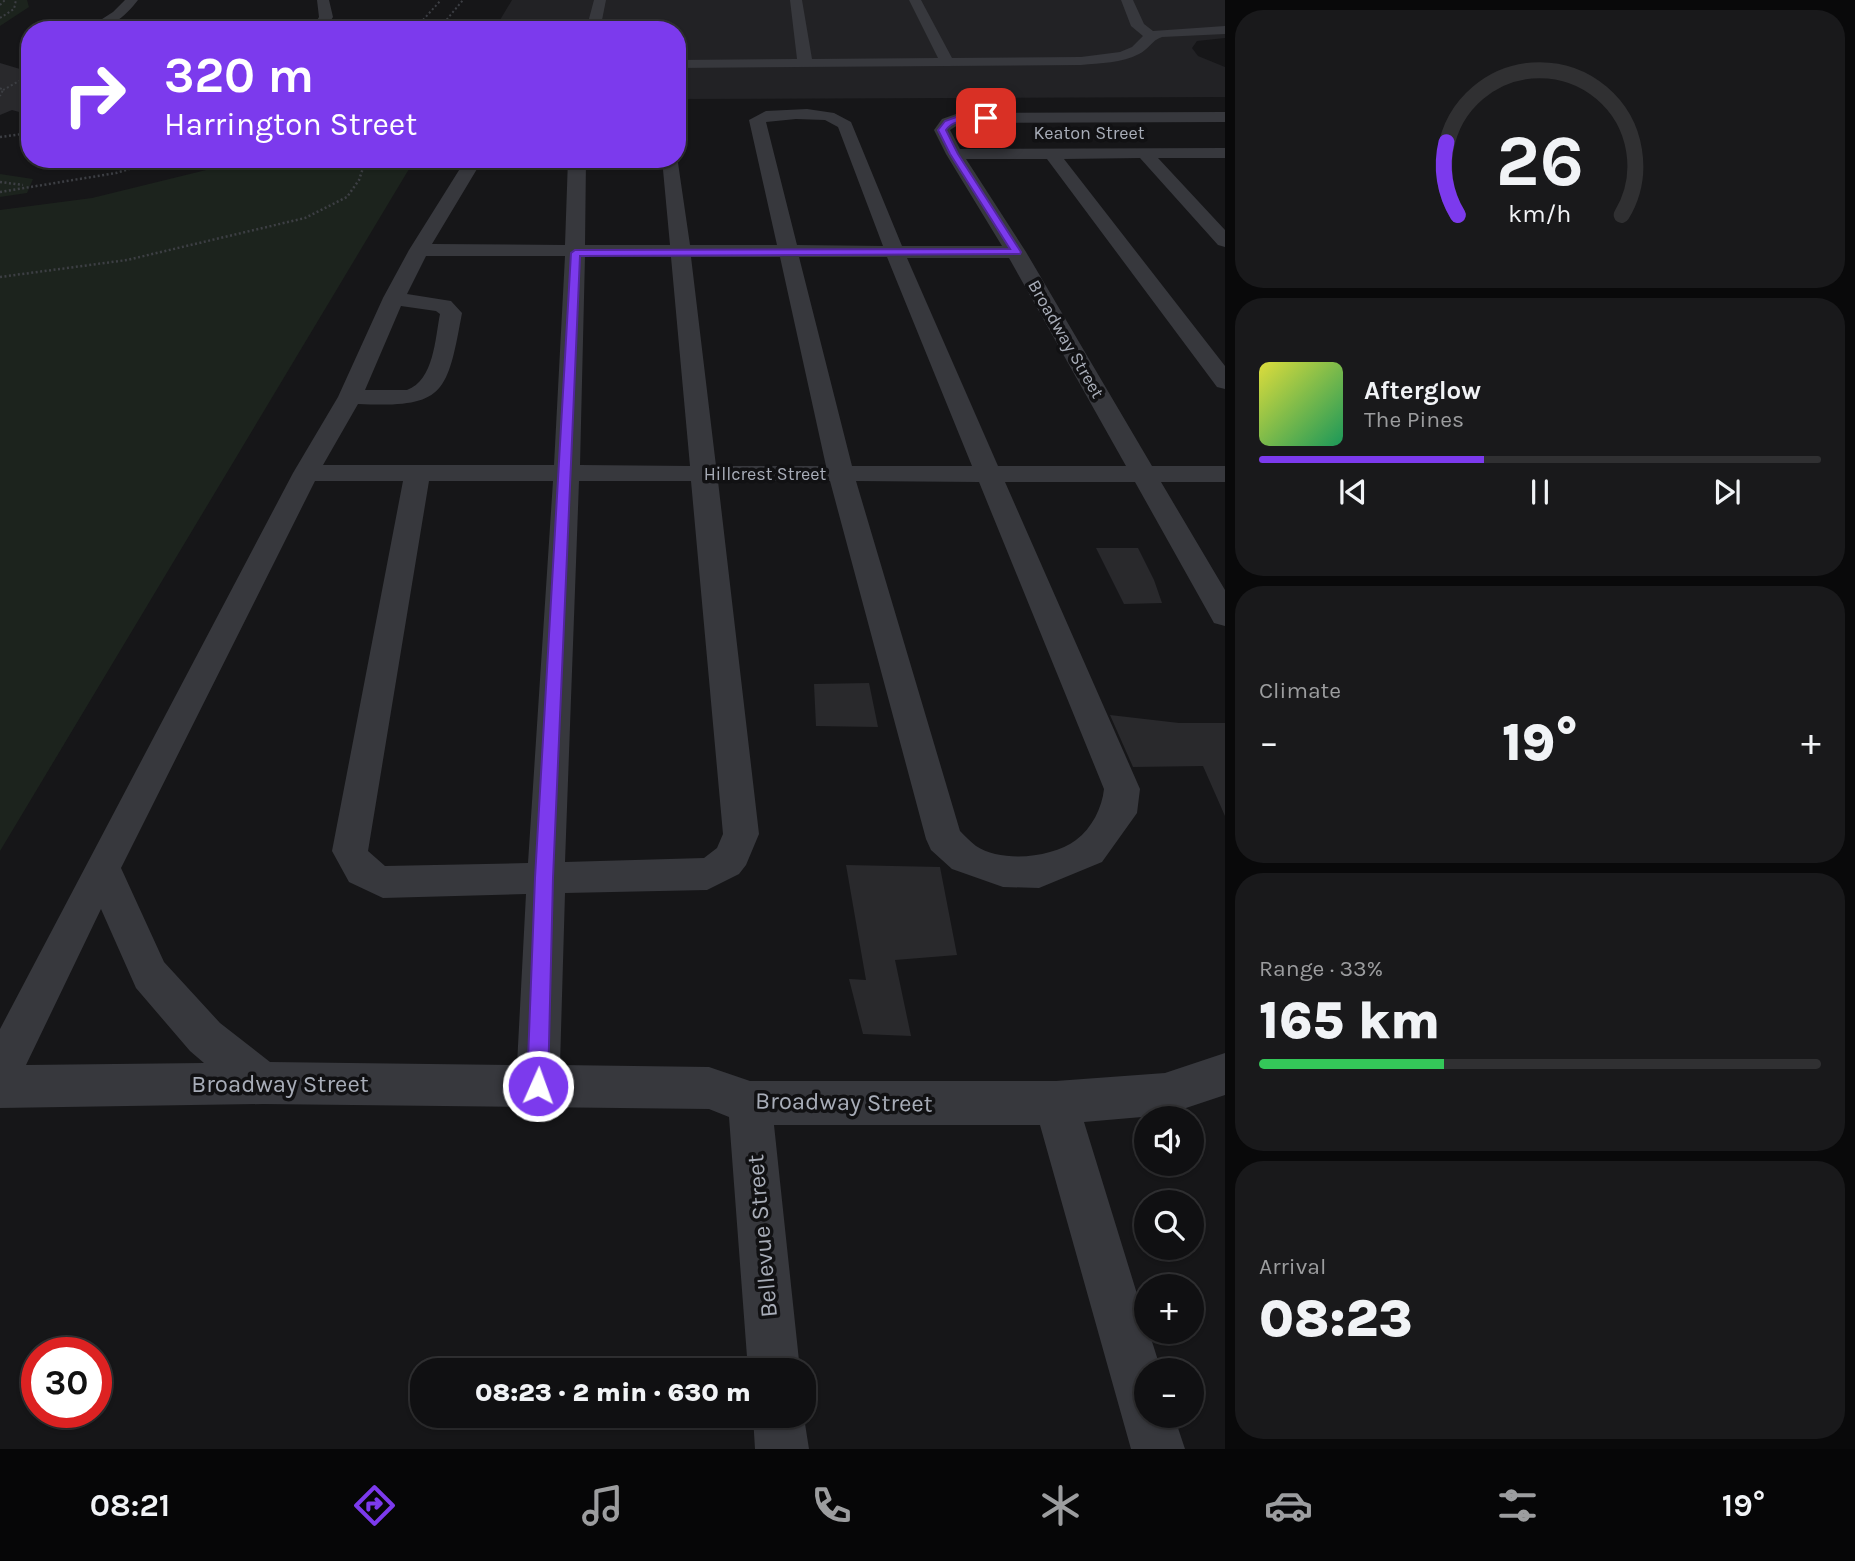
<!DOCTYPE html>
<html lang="en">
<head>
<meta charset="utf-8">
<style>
	body { margin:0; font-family:Karla,sans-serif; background:#19191b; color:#f1f3f6; height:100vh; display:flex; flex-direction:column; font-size:26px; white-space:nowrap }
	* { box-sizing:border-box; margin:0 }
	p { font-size:23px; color:#9c9d9f }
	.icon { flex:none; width:38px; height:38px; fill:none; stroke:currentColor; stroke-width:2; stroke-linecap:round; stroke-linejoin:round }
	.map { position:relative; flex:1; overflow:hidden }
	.side { display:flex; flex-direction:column; gap:10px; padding:10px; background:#09090a; width:630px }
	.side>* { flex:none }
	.top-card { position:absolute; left:21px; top:21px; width:665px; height:147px; border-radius:28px; box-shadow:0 2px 5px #0004,0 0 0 2px #303032; background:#7c3aed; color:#fff; overflow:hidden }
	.controls { position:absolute; left:1134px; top:1106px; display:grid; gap:14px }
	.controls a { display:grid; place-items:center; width:70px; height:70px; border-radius:50%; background:#101012; box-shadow:0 2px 5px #0004,0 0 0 2px #303032; font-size:35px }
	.speed { position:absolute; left:21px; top:1337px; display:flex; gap:14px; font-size:35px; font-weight:700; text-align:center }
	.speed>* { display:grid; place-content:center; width:91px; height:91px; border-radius:50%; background:#101012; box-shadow:0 2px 5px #0004,0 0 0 2px #303032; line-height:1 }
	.speed .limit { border:10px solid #d22; background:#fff; color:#111 }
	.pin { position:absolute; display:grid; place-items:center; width:60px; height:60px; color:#fff; margin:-30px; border-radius:14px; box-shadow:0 4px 10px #0006 }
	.me { position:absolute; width:77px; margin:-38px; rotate:2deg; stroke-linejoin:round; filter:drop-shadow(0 0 5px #0008) }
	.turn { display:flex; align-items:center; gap:24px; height:147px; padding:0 28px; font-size:32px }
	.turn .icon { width:91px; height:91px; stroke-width:2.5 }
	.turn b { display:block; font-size:49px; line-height:60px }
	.big { font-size:52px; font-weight:800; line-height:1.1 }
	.side .widget { flex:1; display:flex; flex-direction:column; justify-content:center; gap:10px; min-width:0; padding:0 24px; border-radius:28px; background:#19191b }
	.side .dial { align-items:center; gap:0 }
	.dial svg { height:182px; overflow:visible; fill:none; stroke:#303032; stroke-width:7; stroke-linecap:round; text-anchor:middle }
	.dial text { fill:#f1f3f6; stroke:none }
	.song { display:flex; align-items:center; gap:21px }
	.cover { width:84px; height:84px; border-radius:10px; background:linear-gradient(135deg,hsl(60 70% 55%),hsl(150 70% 35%)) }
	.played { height:7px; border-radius:4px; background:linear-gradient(90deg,#7c3aed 40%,#303032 40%) }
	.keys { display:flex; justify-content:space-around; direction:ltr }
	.heat { display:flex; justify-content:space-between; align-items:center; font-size:38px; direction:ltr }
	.charge { height:10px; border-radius:5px; background:linear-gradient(90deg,#34c759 33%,#303032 0) }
	.trip { position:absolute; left:410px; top:1358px; width:406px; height:70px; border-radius:28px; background:#101012; box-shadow:0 2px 5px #0004,0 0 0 2px #303032; font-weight:800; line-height:70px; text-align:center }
	.tab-bar { display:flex; height:112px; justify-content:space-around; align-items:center; background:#060607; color:#9c9d9f }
	.tab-bar .icon { width:49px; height:49px }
	.tab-bar .active { color:#7c3aed }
	.tab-bar b { font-size:32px; color:#f1f3f6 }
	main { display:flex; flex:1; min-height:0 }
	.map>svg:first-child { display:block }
</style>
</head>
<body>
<main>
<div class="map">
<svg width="1225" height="1449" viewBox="0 0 1225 1449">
	<rect width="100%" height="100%" fill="#161618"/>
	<!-- built -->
	<polygon fill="#222225" points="512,0 1225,0 1225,38 1197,41 1192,48 1198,56 1225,67 1225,97 677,99 677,30 494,30"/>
	<!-- green -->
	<g fill="#1c231d">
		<polygon points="0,0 27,0 29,7 0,26"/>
		<polygon points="251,159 415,159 0,851 0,210 92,198"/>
		<polygon points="0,174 33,179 27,193 0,197"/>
	</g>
	<!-- building -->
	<g fill="#29292c">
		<polygon points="0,63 30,72 30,115 12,110 0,115"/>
		<polygon points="1096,548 1138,548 1154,580 1162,603 1124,604"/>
		<polygon points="869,683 878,727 816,726 814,684"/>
		<polygon points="1110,715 1179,723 1225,723 1225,816 1203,766 1133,767"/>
		<polygon points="846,865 940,867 957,955 895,960 911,1036 863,1034 849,979 866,980"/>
	</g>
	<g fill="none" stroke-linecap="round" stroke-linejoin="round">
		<!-- path-far1 -->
		<g stroke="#3d3f44" stroke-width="2" stroke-dasharray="2 2.5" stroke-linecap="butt">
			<polyline points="0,5 5,0"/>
			<polyline points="0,18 14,9 16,0"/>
			<polyline points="414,30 441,0"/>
			<polyline points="438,30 463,0"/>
			<polyline points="0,88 3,90 0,96"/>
			<polyline points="3,90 30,75"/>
		</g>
		<!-- path -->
		<g stroke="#3d3f44" stroke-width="2.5" stroke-dasharray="2 2.5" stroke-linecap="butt">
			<polyline points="0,137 30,133"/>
			<polyline points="0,182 23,185"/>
			<polyline points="0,192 116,173 162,159"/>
			<polyline points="0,277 127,260 305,218 347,197 359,180 366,159"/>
		</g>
		<!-- minor -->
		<g fill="#37383d" fill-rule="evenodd">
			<path d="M125,0H138C124,18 109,30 85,30L113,12Z"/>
			<polygon points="317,0 329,0 333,17 325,30 311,30 319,17"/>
			<polygon points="594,0 606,0 600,30 586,30"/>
			<path d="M790,0H802L812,59L938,58L909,0H921L952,58L1081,57L1120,52L1132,47L1143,36L1131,26L1121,0H1133L1144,24L1153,31L1225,26V34L1162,37C1152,40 1148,50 1139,54C1122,63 1100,63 1081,65L677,68V60L797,59Z"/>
			<path d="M807,109L834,113L851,122L902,246H1002L946,154L934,130L942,119L959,113L1225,112V122L961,123L950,130L960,149L1225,148V158H1158L1225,230V247L1218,245L1140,158L1064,159L1225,366V389L1217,387L1047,159H966L1026,252L1152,466H1225V482H1161L1225,590V626L1214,623L1135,482H1005L1140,789L1137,813L1102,862L1039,888L1003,887L952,869L931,850L926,839L830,481H718L759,834L746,865L739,874L707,890L565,893L560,1065L709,1067L750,1081H1056L1165,1073L1225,1053V1095L1165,1115L1084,1122L1146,1323V1332H1149L1161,1370H1146V1416H1174L1185,1449H1131L1040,1125H774L800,1370H748L729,1117L709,1109L263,1104L0,1108V1029L293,473L338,397L383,298L409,250L466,159H483L432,244L565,245L568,159H586L585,245H670L662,159H677V156L690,245H777L749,120L766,111ZM796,119L825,120L838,127L883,246L797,245L766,122ZM426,256H565L554,465H323L358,404C445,408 447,394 462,313L451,301L407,294ZM585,256L671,257L690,466L580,465ZM691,257H780L826,466H716ZM799,257H887L972,466H852ZM907,258H1009L1126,466H998ZM401,306L436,311L440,314C435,339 434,380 407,390H365ZM315,481H403L332,851L349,882L383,898L526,894L517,1065L270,1062L220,1023L164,962L121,868ZM429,481H553L528,863L385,866L368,851ZM579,481H691L723,834L717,848L704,858L565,862ZM856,481L979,482L1104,789C1102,808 1092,828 1076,840C1052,858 1002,863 976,846C971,842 965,836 960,831ZM101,909L136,988L190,1051L204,1063L26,1065Z"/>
			<polygon points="803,1411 809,1449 755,1449 753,1416 803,1416"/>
		</g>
	</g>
	<!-- route -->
	<path fill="#7c3aed" stroke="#51269a" stroke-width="2" d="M959,116L989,118C975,125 957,115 946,130L958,154L1021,252L1020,254L580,256L553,878L548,1086L545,1094L538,1097L530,1094L527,1086L535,878L571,253L575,250L1010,249L950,154L938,130L945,121Z"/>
	<g text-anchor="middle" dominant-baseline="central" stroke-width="7" stroke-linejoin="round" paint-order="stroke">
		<!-- far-street labels -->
		<g font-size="18" fill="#a8adb8" stroke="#111113">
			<text x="1089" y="133">Keaton Street</text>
			<text transform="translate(1066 339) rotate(60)">Broadway Street</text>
			<text x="765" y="474">Hillcrest Street</text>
		</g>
		<!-- near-street labels -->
		<g font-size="24" fill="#a8adb8" stroke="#111113">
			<text x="280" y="1084">Broadway Street</text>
			<text transform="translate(844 1102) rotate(1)">Broadway Street</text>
			<text transform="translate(762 1236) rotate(-95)">Bellevue Street</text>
		</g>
	</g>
</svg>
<div class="controls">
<a><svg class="icon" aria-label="sound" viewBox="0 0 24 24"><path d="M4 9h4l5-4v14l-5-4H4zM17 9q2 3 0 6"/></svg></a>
<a><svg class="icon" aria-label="search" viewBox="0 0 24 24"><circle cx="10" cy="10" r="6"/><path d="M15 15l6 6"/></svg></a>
<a>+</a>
<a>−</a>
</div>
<div class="speed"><div class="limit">30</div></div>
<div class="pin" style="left:986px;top:118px;background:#d93025"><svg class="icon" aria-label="arrive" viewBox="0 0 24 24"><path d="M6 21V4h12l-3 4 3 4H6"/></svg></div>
<svg class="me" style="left:538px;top:1086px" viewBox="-20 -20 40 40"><circle r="17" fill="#7c3aed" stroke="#fff" stroke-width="3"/><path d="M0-11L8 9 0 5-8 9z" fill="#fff"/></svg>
<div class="trip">08:23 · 2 min · 630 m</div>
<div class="top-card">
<div class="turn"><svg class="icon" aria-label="right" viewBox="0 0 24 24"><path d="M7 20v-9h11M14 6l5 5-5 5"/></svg><div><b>320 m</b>Harrington Street</div></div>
</div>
</div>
<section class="side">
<div class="widget dial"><svg viewBox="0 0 100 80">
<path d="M14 69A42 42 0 1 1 86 69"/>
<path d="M14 69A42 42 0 0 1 9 37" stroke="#7c3aed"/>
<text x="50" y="56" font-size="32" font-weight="700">26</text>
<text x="50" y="72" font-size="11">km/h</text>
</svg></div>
<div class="widget">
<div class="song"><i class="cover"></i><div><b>Afterglow</b><p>The Pines</p></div></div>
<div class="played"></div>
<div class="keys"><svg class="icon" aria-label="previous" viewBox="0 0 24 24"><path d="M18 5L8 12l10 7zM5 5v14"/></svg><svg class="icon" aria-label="pause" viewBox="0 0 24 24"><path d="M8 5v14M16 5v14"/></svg><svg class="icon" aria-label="next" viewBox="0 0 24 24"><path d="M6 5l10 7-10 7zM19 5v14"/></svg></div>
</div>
<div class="widget"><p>Climate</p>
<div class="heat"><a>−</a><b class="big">19°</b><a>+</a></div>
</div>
<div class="widget"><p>Range · 33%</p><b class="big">165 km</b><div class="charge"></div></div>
<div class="widget"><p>Arrival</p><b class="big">08:23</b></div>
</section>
</main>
<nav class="tab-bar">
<b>08:21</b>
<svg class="icon active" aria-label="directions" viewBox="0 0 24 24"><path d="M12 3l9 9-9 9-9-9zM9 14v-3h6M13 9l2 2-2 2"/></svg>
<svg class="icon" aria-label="music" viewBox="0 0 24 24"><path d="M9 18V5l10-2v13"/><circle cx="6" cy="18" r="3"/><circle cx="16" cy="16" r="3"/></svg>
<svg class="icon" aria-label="phone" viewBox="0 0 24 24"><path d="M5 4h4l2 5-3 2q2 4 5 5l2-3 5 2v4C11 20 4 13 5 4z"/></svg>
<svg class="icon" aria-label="climate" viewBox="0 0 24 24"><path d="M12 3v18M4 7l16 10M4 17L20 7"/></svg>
<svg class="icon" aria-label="car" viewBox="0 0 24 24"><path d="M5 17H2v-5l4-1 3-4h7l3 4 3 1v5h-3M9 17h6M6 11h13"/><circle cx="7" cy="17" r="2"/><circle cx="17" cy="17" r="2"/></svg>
<svg class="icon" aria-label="filters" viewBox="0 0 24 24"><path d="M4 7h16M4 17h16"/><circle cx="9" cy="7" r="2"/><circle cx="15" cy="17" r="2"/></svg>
<b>19°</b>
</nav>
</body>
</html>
